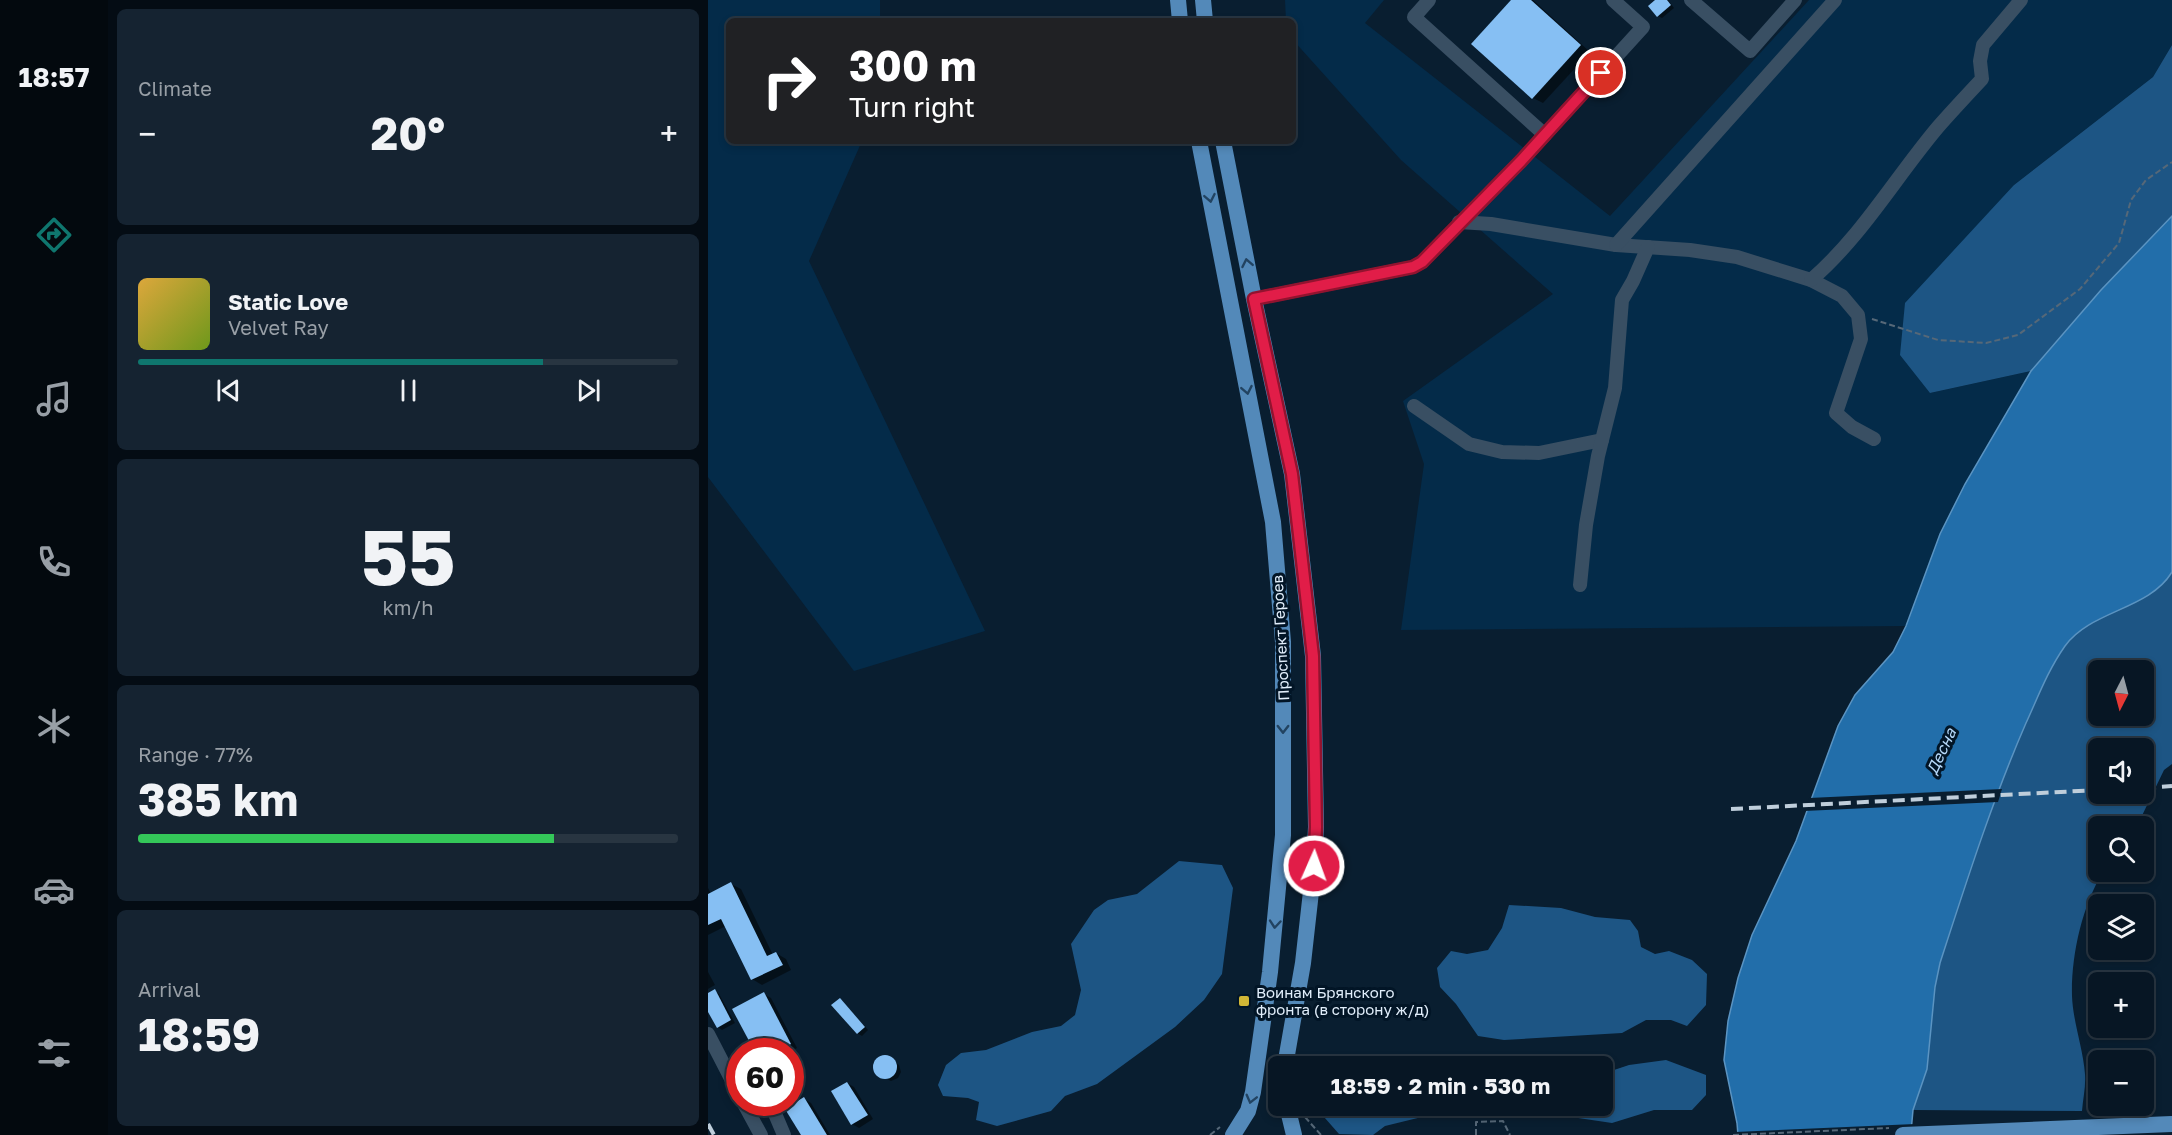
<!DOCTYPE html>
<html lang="en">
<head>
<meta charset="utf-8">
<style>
	body { margin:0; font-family:"Golos Text",sans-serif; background:#152331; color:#f1f3f6; height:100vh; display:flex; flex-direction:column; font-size:22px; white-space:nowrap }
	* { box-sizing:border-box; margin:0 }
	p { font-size:20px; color:#989fa6 }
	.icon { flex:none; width:33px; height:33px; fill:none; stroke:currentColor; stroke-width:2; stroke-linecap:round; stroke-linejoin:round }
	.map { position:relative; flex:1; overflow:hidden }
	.drawer { display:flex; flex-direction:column; gap:9px; padding:9px; background:#040c14; width:600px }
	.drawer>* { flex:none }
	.banner { position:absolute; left:18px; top:18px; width:570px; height:126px; border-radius:9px; box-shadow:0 3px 9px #0003,0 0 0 2px #283541; background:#202124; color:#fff; overflow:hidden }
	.needle { width:39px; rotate:186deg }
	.buttons { position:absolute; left:1380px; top:660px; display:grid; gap:12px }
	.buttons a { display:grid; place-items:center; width:66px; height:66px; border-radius:9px; background:#071624; box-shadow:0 3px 9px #0003,0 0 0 2px #283541; font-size:30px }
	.speed { position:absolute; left:18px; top:1038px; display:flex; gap:12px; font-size:30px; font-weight:700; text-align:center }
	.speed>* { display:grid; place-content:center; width:78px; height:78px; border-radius:50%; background:#071624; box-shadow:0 3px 9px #0003,0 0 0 2px #283541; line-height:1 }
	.speed .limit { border:9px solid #d22; background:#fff; color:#111 }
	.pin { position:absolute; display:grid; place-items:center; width:51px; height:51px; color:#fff; margin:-26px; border:3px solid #fff; border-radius:50%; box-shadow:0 2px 6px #0007 }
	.me { position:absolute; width:66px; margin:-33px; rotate:2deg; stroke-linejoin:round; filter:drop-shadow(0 0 4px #0008) }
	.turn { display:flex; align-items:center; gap:21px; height:126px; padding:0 24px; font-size:27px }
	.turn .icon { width:78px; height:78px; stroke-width:2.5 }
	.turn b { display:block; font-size:42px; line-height:51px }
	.big { font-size:45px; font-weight:700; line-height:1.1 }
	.drawer .card { flex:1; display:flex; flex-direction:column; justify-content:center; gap:9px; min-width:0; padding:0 21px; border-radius:9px; background:#152331 }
	.drawer .dial { align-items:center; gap:0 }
	.dial b { font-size:78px; line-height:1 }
	.song { display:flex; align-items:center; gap:18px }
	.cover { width:72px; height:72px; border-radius:9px; background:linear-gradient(135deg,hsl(40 70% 55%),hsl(80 70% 35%)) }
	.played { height:6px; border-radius:3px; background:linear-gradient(90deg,#0f766e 75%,#283541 75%) }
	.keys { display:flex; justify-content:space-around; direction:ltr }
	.heat { display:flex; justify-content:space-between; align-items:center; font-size:33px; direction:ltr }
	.charge { height:9px; border-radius:4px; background:linear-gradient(90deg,#34c759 77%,#283541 0) }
	.trip { position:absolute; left:560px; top:1056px; width:345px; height:60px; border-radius:9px; background:#071624; box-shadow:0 3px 9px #0003,0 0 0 2px #283541; font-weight:700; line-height:60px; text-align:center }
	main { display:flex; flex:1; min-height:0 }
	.tab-bar { display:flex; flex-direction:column; width:108px; justify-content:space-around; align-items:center; background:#03090e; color:#989fa6 }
	.tab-bar .icon { width:42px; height:42px }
	.tab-bar .on { color:#0f766e }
	.tab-bar b { font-size:27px; color:#f1f3f6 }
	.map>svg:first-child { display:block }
</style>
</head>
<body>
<main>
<nav class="tab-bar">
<b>18:57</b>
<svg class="icon on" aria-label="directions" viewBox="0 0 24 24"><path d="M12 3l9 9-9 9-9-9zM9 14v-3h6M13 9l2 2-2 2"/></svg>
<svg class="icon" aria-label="music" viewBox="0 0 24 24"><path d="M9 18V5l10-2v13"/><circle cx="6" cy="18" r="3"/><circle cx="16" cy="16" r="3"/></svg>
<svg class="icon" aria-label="phone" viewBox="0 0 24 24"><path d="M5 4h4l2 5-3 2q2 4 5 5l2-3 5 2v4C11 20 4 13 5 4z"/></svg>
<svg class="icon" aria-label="climate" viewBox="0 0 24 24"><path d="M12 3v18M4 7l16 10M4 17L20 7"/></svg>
<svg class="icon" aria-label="car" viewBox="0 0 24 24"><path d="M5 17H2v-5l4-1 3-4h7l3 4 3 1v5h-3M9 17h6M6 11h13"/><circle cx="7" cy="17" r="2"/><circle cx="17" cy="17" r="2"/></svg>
<svg class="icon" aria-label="filters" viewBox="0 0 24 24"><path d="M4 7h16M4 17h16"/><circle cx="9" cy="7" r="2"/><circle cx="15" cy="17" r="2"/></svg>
</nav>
<section class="drawer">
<div class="card"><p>Climate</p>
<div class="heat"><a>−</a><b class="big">20°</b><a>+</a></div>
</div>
<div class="card">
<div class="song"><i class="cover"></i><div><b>Static Love</b><p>Velvet Ray</p></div></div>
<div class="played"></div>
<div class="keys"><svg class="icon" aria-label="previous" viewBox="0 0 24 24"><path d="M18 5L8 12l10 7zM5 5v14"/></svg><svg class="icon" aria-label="pause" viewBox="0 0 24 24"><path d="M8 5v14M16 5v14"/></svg><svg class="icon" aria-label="next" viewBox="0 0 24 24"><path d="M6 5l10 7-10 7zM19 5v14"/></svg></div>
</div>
<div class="card dial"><b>55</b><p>km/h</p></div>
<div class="card"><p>Range · 77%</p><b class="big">385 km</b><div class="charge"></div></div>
<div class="card"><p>Arrival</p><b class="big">18:59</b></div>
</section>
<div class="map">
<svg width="1464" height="1135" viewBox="0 0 1464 1135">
	<rect width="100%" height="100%" fill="#091e30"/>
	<!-- green -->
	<g fill="#042b49">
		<polygon points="0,0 172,0 172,21 21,21 21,141 154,141 101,261 277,631 146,671 0,477"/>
		<polygon points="577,0 676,0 657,23 902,216 1101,0 1464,0 1464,45 1445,77 1306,185 1222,393 1323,371 1257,484 1232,534 1198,626 693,630 716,464 695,401 845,294 693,160 585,40 585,21 578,21"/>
	</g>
	<!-- forest -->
	<g fill="#1d5584" fill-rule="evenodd">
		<polygon points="1464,45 1464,216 1393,290 1323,371 1222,393 1192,355 1197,303 1306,185 1445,77"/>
		<path d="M1464,572V764L1456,770L1429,826H1390V872H1395C1374,906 1363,956 1364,996C1365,1022 1375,1048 1377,1074C1378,1086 1375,1099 1374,1111L1205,1110L1219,1069L1227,987L1232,963C1258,883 1284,801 1318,723C1330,697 1340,670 1357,646C1383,610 1440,610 1464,572ZM1390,670H1436V716H1390ZM1390,748H1436V794H1390Z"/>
		<polygon points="471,861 514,865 525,888 514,974 496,1000 467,1027 389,1084 357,1096 343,1111 289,1126 268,1120 271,1102 260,1098 235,1096 230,1085 238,1065 253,1053 278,1050 324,1032 353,1026 367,1015 373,990 363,944 386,910 400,900 429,894"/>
		<polygon points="801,905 853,908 887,917 922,920 930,931 933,947 947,954 961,951 984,960 999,974 998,1005 979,1026 963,1020 938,1020 914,1033 796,1040 770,1036 748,1004 732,987 729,968 743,951 759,954 780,950 794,928"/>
		<polygon points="958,1060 998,1075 998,1095 984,1110 946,1110 904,1123 809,1109 770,1114 722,1115 677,1126 665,1135 631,1134 609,1109 609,1106 894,1106 894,1074 921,1065"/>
	</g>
	<!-- water -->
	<path fill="#226eaa" stroke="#5b94c2" stroke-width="1.5" d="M1464,216V572C1441,610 1383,610 1357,646C1340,670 1330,697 1318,723C1284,801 1258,883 1232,963L1227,987L1219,1069L1205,1110L1203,1132L1030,1135L1029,1123L1016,1060L1020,1021L1030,978L1044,935L1088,841L1130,726L1147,695L1185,652L1198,626L1232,534L1257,484L1323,371L1393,290Z"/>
	<!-- pier -->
	<g fill="#091e30">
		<polygon points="1294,789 1290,802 1096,811 1101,798"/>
		<polygon points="1207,1124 1206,1135 1027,1135 1027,1132"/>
	</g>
	<!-- shadow -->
	<g fill="#0007">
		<polygon points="805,0 825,0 882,52 835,103 825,98 766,44"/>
		<polygon points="950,0 960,0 966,8 954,18 950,16"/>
		<polygon points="23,884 33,889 65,955 68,953 78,959 83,970 54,985 44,979 18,926 0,935 0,888 3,894"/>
		<polygon points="0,972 7,985 0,989"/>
		<polygon points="7,991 11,994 27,1023 14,1030 10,1027 0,1009 0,995"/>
		<polygon points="56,994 63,998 89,1048 82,1052 48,1052"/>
		<polygon points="132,999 160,1030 154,1036 149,1033"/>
		<polygon points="181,1058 191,1065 193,1072 190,1078 183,1081 169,1074 167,1064 171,1059"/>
		<polygon points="139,1083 146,1087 165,1119 151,1128 144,1124"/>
		<polygon points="96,1099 103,1103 122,1135 95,1135"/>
	</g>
	<!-- building -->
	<g fill="#86bff3">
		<polygon points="803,0 823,0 873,45 824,99 763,44"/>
		<polygon points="947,0 959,0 963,5 949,17 940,6"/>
		<polygon points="23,882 59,956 68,952 75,965 43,980 13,919 0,925 0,894"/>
		<polygon points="7,989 23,1020 9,1028 0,1012 0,993"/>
		<polygon points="56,992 83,1044 68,1052 47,1052 24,1009"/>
		<polygon points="132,998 157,1027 149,1034 123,1005"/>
		<circle cx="177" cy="1067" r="12"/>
		<polygon points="139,1082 160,1115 143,1125 123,1091"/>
		<polygon points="96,1097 119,1135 93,1135 77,1109"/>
	</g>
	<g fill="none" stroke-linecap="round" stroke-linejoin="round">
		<!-- path -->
		<g stroke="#566878" stroke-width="2" stroke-dasharray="6 3" stroke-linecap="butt">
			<polyline points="1164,319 1230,340 1278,343 1310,335 1372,289 1411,243 1423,200 1438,180 1464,162"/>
			<polyline points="597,1117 613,1135"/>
			<polyline points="502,1135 512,1127"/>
			<polyline points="768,1135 768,1122 795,1121 802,1135"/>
			<polyline points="1025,1135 1181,1128"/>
		</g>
		<!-- minor -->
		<g stroke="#394f63" stroke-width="14">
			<polyline points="721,0 706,17 837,135"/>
			<polyline points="983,0 1042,51 1087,0"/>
			<polyline points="751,222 783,224 908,245 982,250 1029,257 1103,280 1134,296 1150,315 1153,339 1128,413 1144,427 1166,439"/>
			<polyline points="908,245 1127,0"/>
			<path d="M1103,280C1154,236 1187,178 1230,127C1244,111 1259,95 1274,79L1272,61L1275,45L1313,0"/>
			<polyline points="546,299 705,267 714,262 813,161 935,27 905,0"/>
			<polyline points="706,406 761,444 794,452 831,453 894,440"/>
			<polyline points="872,585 878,525 890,456 907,388 914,300 925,281 940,247"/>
			<polyline points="0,1034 32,1096"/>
			<polyline points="35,1102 53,1135"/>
			<polyline points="62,1102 76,1135"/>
		</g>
		<!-- major -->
		<g stroke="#5389b9" stroke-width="16">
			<polyline points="470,0 472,21"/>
			<polyline points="495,0 497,21"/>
			<polyline points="491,141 565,522 575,642 575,835 562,972 545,1092 540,1111 525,1135"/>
			<polyline points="515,141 546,299 584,474 605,656 608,827 606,865 595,963 577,1066"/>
			<polyline points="579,1106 586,1135"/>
			<polyline points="1195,1135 1464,1124"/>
		</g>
		<!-- rail -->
		<g stroke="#bfcedb" stroke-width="4" stroke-dasharray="12 6" stroke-linecap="butt">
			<polyline points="1436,788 1464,786"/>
			<polyline points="1023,809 1390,790"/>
			<polyline points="0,1124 6,1135"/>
		</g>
	</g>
	<!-- one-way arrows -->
	<defs><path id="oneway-chevron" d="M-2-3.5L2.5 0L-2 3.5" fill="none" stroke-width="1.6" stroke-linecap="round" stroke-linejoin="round" transform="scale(1.5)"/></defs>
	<g stroke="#224361">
		<use href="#oneway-chevron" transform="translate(502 198) rotate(79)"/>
		<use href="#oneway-chevron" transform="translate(539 263) rotate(-101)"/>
		<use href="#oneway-chevron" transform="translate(539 390) rotate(79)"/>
		<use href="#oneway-chevron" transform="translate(575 729) rotate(90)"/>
		<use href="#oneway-chevron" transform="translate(567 924) rotate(95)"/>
		<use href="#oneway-chevron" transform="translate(543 1099) rotate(104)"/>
	</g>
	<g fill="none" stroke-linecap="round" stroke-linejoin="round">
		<!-- route casing -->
		<g stroke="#92132f" stroke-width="15">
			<polyline id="route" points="606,866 608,827 605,656 584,474 546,299 705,267 714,262 813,161 893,73"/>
		</g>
		<!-- route -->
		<use href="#route" stroke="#e11d48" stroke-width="10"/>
	</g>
	<!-- markers -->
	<rect fill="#d1b736" stroke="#021526" stroke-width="2" x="530" y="995" width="12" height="12" rx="3"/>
	<g text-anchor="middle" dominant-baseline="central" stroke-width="6" stroke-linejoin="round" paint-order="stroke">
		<!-- street labels -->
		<g font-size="15" fill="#e1eefb" stroke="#021526">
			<text transform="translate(572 638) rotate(-93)">Проспект Героев</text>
		</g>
		<!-- poi labels -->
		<g font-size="15" fill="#e1eefb" stroke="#021526" text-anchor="start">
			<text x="548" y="992">Воинам Брянского<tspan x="548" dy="17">фронта (в сторону ж/д)</tspan></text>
		</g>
		<!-- water labels -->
		<g font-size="16" font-style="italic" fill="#b5d8f9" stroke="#021526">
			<text transform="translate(1233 751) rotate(-65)">Десна</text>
		</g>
	</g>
</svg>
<div class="buttons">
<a><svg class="needle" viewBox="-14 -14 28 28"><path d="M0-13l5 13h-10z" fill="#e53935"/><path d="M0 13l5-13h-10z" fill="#989fa6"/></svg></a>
<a><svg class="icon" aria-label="sound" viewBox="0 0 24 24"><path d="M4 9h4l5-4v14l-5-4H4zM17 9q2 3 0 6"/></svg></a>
<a><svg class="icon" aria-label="search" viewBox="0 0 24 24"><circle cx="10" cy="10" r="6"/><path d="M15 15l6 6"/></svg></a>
<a><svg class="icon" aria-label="layers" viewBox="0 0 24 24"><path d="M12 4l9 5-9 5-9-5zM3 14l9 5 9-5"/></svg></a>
<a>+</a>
<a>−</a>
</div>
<div class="speed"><div class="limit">60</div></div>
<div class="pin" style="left:893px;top:73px;background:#d93025"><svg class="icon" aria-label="arrive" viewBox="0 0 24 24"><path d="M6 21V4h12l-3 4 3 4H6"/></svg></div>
<svg class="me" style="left:606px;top:866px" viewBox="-20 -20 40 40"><circle r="17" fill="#e11d48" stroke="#fff" stroke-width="3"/><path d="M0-11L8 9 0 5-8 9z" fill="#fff"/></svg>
<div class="trip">18:59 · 2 min · 530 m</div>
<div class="banner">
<div class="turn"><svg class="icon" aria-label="right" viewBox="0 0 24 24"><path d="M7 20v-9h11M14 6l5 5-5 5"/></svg><div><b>300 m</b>Turn right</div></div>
</div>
</div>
</main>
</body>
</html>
